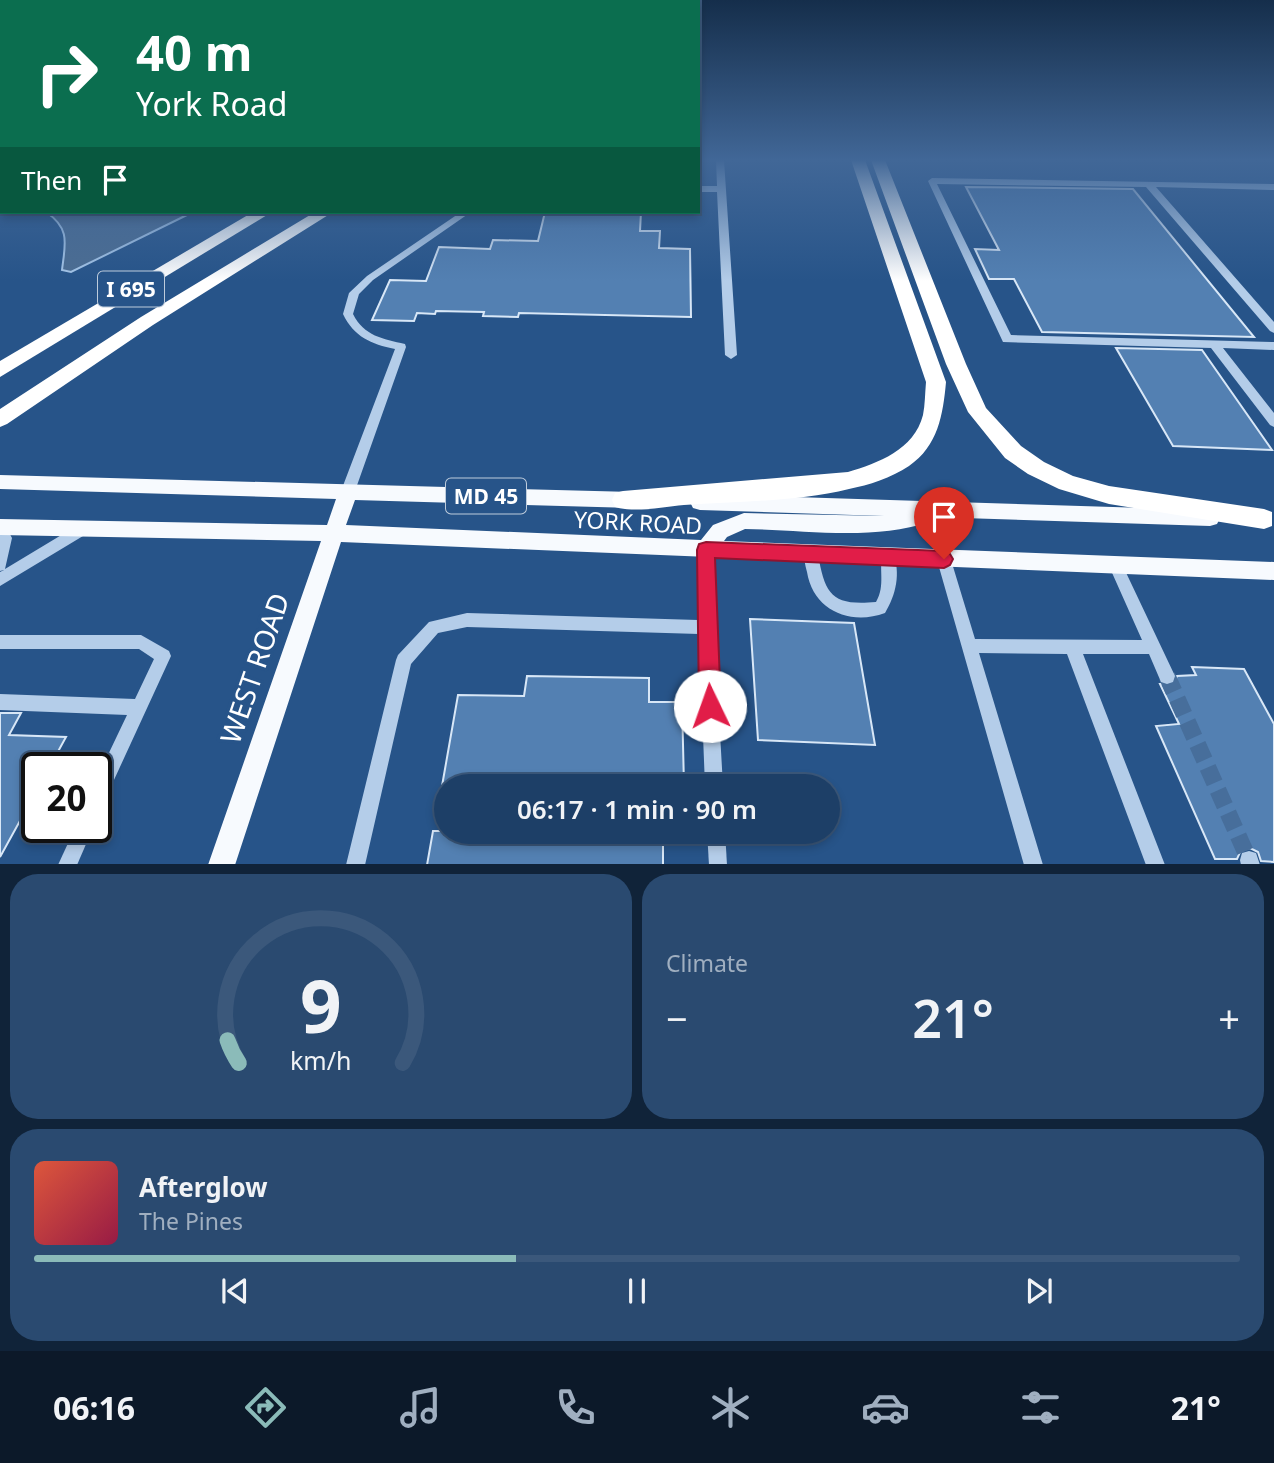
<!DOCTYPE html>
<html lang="en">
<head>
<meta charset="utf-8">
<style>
	body { margin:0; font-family:"Noto Sans",sans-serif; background:#2a4a70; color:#f1f3f6; height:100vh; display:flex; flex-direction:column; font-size:26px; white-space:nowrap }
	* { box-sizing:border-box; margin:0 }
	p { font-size:23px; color:#a0afc0 }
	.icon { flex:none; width:38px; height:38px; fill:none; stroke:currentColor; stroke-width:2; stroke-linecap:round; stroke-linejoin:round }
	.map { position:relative; height:864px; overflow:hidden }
	.sheet { display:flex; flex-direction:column; gap:10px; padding:10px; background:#102339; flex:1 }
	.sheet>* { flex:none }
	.hud { position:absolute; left:0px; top:0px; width:700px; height:214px; box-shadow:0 4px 10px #0003,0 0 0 2px #3b587b; background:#0b6e4f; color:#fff; overflow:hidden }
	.speed { position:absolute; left:21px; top:752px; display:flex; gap:14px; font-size:35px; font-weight:700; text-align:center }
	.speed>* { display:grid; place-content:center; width:91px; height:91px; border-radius:50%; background:#1d3f67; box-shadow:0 4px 10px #0003,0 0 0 2px #3b587b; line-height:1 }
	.speed .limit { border:4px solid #111; border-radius:10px; background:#fff; color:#111 }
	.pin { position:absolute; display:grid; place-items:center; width:60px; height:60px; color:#fff; margin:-72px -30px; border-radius:50% 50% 50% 0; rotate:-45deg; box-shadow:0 0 7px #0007 }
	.pin .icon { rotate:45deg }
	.me { position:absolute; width:77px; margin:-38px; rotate:357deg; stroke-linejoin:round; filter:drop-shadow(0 0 5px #0008) }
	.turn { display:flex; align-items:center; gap:24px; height:147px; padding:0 21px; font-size:32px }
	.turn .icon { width:91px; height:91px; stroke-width:2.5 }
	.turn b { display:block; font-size:49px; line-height:60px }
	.then { display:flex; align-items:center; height:66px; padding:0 21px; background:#0003; gap:14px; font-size:26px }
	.big { font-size:52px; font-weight:600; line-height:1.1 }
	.sheet .widget { flex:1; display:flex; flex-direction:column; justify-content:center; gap:10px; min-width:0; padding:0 24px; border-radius:28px; background:#2a4a70 }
	.sheet .dial { align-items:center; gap:0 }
	.dial svg { height:182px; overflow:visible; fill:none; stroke:#3b587b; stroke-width:7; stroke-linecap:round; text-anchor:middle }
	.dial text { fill:#f1f3f6; stroke:none }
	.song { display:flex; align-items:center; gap:21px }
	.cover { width:84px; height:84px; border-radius:10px; background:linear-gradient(135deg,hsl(10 70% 55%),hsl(340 70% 35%)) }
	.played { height:7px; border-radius:4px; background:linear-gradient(90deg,#8bbbb9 40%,#3b587b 40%) }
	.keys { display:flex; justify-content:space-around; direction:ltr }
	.heat { display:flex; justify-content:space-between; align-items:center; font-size:38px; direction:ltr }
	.sheet .tiles { flex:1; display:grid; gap:10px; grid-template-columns:1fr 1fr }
	.widget:last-child { grid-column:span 2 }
	.trip { position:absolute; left:434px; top:774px; width:406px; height:70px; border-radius:35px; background:#1d3f67; box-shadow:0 4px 10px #0003,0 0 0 2px #3b587b; font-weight:600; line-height:70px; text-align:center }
	.dock { display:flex; height:112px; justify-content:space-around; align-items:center; background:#0c1929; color:#a0afc0 }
	.dock .icon { width:49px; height:49px }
	.dock .current { color:#8bbbb9 }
	.dock b { font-size:32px; color:#f1f3f6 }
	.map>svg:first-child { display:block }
</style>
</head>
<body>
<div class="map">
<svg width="1274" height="865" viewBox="0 0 1274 865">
	<rect width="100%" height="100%" fill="#275489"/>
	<!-- water -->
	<path fill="#4c6d92" stroke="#a8c8ea" stroke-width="2" d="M46,212H193L71,272L62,270C65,244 71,229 46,212Z"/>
	<!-- building -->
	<g fill="#5380b2" stroke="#d8e7f7" stroke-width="2">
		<polygon points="966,187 1133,189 1254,337 1042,332 1014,279 989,279 975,249 999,250"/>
		<polygon points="545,212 641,212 640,231 660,231 659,248 690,249 691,317 519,313 518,317 483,316 484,312 436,311 435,314 417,313 414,321 372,320 390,280 426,281 439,247 490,249 493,240 538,241"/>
		<polygon points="1116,348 1202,350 1272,450 1173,446"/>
		<polygon points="750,619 854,623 875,745 758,740"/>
		<polygon points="1192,667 1244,669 1274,724 1274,862 1261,861 1258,852 1250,848 1241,850 1237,859 1215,859 1156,726 1179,724 1160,684 1174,684 1177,676 1196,675"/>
		<polygon points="527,676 649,678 649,702 682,702 684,786 442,786 458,695 524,696"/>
		<polygon points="0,713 21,713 9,735 66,737 49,768 37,768 37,790 0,857"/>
		<polygon points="433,831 663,831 663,865 427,865"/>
	</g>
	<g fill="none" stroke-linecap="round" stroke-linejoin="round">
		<!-- minor-tunnel -->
		<polyline stroke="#476e9b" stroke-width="17" stroke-dasharray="17 8" stroke-linecap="butt" points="1167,676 1249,860"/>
		<!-- minor -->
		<g fill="#b4cde9" fill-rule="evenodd">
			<polygon points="716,160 724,160 737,355 731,359 725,355 717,192 698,192 698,186 717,186"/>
			<polygon points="932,178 1274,184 1274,190 1156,187 1274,322 1274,333 1270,331 1146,187 937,184 1011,335 1274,342 1274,350 1223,348 1274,413 1274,427 1270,425 1211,348 1003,342 928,181"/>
			<path d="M461,212H471L373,280L359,294L353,314C364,336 383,339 405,344L406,347L355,491L353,495L348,496L343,495L341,491L395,349C371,344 354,337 343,314L349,293L367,276Z"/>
			<polygon points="0,523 5,525 12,538 5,569 78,525 83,523 88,525 90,529 88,533 0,586 0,572 4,570 0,571"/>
			<polygon points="706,544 711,546 713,550 714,627 723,786 705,786 699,634 467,627 438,633 411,664 365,865 346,865 396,660 398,655 429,622 467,613 698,620 699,550 701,546"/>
			<path d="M811,548L816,550L818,554C825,595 832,606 876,602C886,585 878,569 883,553L888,551L893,553C901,573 896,595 885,613C850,626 813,610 807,572C805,564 803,557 806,550Z"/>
			<polygon points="944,554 949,556 951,560 975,639 1142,640 1109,566 1111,562 1116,560 1121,562 1175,676 1173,682 1167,684 1161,682 1149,654 1083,654 1165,865 1146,865 1067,654 979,653 1043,865 1024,865 937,560 939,556"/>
			<polygon points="0,635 141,635 169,651 171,656 102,806 96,809 96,780 127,715 0,710 0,694 135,699 154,659 139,649 0,649"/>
			<polygon points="75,828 93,828 77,865 58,865"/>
			<polygon points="707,831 725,831 727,865 709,865"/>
			<polygon points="1249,851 1256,853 1260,865 1241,865 1240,860 1242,853"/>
		</g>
		<!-- major -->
		<path fill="#f7fafe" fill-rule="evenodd" d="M0,475L633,492L640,495L642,500L640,505L633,508L355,500L346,525L701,540L713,525L744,513L884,516L700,510L693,508L690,502L693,496L700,494L1210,510L1217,512L1220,518L1217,524L1210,526L931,517L929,522C874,541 803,530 745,529L727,537L724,541L1274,562V580L341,542L235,865H208L321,541L0,535V519L327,525L336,499L0,489Z"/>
		<!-- highway -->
		<g fill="#fff" fill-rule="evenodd">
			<path d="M851,160H865L946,382C943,415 938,446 909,466C891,478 869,485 849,489C796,502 738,501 684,505C663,507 635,513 615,507L612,500L615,493L623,491L848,472C878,463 914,450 923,415C925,405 925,393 926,382Z"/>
			<polygon points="871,160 885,160 966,364 986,408 1021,446 1044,462 1073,476 1109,486 1264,509 1272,512 1272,526 1264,529 1109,504 1059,489 1028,474 1005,458 968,412 946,364"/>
			<rect x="0" y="173" width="2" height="8"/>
			<polygon points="253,212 272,212 0,377 0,361"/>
			<polygon points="315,212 333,212 153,325 7,424 0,427 0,409 141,317"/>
		</g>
	</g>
	<!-- sky -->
	<linearGradient id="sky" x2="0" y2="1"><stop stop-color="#152e4b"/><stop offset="0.57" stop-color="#416797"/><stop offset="1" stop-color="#416797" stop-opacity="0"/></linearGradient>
	<rect width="1274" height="281" fill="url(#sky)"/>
	<!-- route -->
	<polygon fill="#e11d48" stroke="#92132f" stroke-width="2" points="706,542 944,551 950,554 953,559 950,565 944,568 715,558 721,706 718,714 710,717 702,714 699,706 697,550 699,544"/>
	<g text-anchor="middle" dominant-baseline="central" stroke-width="7" stroke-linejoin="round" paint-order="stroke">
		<!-- shield labels -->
		<g fill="#275489" stroke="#beccdc" stroke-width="2">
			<rect x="98" y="271.5" width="66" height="35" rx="5"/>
			<rect x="446" y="478.5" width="80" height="35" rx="5"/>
		</g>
		<g font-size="21" font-weight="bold" fill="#fff">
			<text x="131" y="289">I 695</text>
			<text x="486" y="496">MD 45</text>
		</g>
		<!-- street labels -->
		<g font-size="23" fill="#fff" stroke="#275489">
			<text transform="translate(638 522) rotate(3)">YORK ROAD</text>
		</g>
		<!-- near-street labels -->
		<g font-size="28" fill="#fff" stroke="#275489">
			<text transform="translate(254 668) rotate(-71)">WEST ROAD</text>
		</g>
	</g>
</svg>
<div class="speed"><div class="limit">20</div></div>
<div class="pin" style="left:944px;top:559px;background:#d93025"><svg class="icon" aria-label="arrive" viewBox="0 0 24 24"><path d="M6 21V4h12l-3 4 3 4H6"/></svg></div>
<svg class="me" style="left:710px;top:706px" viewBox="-20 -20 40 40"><circle r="19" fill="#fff"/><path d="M0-13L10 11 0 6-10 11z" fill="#e11d48"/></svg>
<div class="trip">06:17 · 1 min · 90 m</div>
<div class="hud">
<div class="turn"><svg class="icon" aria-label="right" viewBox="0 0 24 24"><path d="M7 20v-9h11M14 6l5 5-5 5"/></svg><div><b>40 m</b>York Road</div></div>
<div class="then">Then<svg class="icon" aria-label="arrive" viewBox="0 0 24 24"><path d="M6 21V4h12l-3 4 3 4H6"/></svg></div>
</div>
</div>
<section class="sheet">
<div class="tiles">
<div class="widget dial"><svg viewBox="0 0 100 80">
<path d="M14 69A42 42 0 1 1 86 69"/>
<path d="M14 69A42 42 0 0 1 9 59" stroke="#8bbbb9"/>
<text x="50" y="56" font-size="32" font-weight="700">9</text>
<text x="50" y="72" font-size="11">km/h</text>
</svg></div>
<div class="widget"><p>Climate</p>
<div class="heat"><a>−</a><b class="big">21°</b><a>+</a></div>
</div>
<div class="widget">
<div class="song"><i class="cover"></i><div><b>Afterglow</b><p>The Pines</p></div></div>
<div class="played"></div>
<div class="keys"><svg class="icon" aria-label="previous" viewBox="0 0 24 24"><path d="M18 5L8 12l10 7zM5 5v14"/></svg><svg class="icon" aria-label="pause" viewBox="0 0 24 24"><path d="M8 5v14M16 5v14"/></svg><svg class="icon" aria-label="next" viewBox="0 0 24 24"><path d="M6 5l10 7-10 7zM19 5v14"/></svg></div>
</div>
</div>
</section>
<nav class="dock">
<b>06:16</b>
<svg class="icon current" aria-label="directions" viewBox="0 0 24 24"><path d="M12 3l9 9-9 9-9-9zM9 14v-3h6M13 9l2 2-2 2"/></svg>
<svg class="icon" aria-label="music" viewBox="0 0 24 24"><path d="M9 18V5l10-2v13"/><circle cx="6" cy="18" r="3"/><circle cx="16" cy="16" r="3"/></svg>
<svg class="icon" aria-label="phone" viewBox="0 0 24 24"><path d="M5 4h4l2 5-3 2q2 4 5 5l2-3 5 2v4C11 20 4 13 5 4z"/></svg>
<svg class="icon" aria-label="climate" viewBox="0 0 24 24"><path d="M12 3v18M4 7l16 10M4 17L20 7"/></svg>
<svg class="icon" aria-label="car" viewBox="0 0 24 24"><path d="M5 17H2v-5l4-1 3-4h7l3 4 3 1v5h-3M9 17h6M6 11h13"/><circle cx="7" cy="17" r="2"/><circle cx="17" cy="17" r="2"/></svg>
<svg class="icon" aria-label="filters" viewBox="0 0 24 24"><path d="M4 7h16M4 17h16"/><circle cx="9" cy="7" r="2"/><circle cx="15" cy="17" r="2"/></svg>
<b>21°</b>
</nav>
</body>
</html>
